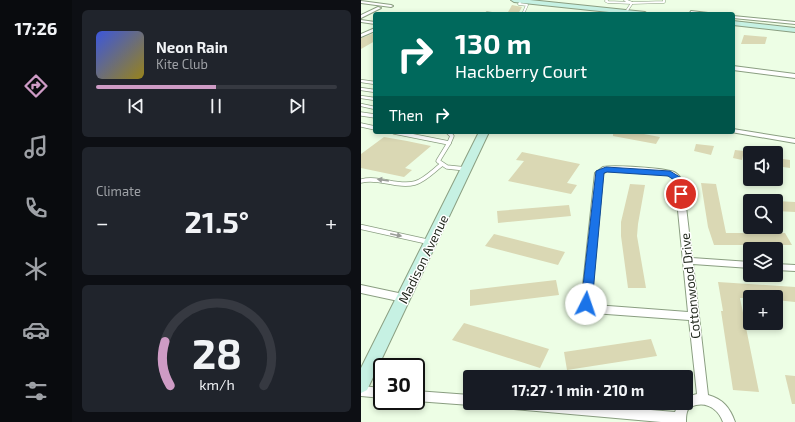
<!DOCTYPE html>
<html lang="en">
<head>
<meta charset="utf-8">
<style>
	body { margin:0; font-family:"Exo 2",sans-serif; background:#20242c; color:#f1f3f6; height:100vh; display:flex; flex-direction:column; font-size:15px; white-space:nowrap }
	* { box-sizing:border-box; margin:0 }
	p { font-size:13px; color:#9ea1a6 }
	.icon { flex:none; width:22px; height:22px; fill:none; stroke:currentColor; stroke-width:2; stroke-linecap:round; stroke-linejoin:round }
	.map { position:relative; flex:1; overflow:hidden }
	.panel { display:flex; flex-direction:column; gap:10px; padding:10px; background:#0d0f14; width:289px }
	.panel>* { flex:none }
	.banner { position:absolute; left:12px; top:12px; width:362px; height:122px; border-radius:4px; box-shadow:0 2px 6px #0003; background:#00695c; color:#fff; overflow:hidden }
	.buttons { position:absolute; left:382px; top:146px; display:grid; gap:8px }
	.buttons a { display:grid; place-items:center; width:40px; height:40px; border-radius:4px; background:#171b24; box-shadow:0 2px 6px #0003; font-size:20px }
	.speed { position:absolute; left:12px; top:358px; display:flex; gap:8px; font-size:20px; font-weight:700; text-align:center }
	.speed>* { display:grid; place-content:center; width:52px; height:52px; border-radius:50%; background:#171b24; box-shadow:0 2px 6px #0003; line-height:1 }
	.speed .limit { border:2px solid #111; border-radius:6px; background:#fff; color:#111 }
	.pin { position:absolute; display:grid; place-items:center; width:34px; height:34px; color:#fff; margin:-17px; border:2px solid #fff; border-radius:50%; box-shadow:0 1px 4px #0007 }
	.me { position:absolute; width:44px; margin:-22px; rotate:4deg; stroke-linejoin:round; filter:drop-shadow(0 0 3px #0008) }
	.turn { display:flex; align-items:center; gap:14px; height:84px; padding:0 16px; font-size:18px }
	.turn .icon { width:52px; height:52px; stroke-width:2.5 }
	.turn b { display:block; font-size:28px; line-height:34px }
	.then { display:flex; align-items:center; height:38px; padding:0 16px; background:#0003; gap:8px; font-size:15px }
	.big { font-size:30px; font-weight:700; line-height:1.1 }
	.panel .widget { flex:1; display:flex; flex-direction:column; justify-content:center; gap:6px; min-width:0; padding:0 14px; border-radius:6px; background:#20242c }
	.panel .dial { align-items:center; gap:0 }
	.dial svg { height:104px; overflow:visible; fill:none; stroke:#363941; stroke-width:7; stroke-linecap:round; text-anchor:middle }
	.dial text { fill:#f1f3f6; stroke:none }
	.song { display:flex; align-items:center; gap:12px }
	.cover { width:48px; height:48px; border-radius:6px; background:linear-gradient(135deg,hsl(230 70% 55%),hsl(50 70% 35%)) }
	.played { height:4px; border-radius:2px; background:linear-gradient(90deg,#ce9bc5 50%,#363941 50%) }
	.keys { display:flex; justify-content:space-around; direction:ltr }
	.heat { display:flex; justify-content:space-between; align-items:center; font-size:22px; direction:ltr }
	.trip { position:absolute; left:102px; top:370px; width:230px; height:40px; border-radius:4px; background:#171b24; box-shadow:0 2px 6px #0003; font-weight:700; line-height:40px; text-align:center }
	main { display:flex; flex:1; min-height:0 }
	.dock { display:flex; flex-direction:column; width:72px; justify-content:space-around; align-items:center; background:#090b0e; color:#9ea1a6 }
	.dock .icon { width:28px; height:28px }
	.dock .selected { color:#ce9bc5 }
	.dock b { font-size:18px; color:#f1f3f6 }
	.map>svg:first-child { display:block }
</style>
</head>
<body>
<main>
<nav class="dock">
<b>17:26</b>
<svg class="icon selected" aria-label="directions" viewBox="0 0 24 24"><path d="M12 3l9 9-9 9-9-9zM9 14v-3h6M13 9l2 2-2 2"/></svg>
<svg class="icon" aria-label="music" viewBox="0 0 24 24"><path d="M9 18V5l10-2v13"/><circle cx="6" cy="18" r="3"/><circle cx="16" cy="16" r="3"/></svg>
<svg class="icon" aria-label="phone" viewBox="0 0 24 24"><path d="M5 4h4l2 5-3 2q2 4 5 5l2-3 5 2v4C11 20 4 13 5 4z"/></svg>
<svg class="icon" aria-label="climate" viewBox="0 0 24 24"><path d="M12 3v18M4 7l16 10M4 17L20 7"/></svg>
<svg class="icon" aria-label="car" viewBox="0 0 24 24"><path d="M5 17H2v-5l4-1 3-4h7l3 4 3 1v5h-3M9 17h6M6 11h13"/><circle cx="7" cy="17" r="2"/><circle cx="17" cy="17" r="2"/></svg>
<svg class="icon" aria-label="filters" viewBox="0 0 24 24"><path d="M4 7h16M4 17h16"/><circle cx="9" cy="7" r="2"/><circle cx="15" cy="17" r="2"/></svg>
</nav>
<section class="panel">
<div class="widget">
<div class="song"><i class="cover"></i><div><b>Neon Rain</b><p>Kite Club</p></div></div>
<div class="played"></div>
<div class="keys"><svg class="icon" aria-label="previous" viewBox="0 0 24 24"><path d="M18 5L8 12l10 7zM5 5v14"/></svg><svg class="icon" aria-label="pause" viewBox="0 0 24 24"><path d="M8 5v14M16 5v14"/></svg><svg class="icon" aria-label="next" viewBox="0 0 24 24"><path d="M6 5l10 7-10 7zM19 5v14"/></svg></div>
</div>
<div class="widget"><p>Climate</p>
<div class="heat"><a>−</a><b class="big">21.5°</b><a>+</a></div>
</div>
<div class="widget dial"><svg viewBox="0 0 100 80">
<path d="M14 69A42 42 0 1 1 86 69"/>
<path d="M14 69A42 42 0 0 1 10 35" stroke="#ce9bc5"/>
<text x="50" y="56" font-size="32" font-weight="700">28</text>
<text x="50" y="72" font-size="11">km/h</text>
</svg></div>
</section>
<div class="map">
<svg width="434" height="422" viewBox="0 0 434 422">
	<rect width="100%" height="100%" fill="#edfee5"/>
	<!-- building -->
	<g fill="#dad8b4">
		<polygon points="151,5 161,7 157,14 146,14"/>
		<polygon points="14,33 14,41 0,49 0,38"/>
		<polygon points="383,35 406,37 404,44 380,44"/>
		<polygon points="252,132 272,132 299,137 295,144 252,136"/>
		<polygon points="23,137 46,141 70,146 44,168 51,170 43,177 0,168 0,154"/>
		<polygon points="335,144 353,146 350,155 333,151"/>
		<polygon points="374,150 383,151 381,160 372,158"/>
		<polygon points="161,152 219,164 206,183 216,185 210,194 147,181 163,161 155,160"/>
		<polygon points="415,158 429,160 429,168 415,166"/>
		<polygon points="340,183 355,184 365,233 424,233 431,245 353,245 347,227"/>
		<polygon points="269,184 284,185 277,224 276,236 285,288 267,288 260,236 260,222"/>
		<polygon points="415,201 434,202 434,212 415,211"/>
		<polygon points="208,205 210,216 137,223 136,211"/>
		<polygon points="133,234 204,252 197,265 124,246"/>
		<polygon points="195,280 198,295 109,306 109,290"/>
		<polygon points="357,282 434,287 434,302 415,300 415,297 379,298 398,392 372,390 360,311 362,311"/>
		<polygon points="103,323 188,349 179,368 91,340"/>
		<polygon points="290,339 296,356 206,370 203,352"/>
		<polygon points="424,375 434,376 434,404 431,404"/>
	</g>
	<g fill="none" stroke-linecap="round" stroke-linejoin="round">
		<!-- lane-far3 casing -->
		<g stroke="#8a9e81" stroke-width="3">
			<g id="lane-far3">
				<polyline points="246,0 245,1 247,2 271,3 264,0"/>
				<polyline points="160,1 158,4 166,5 162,14"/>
				<polyline points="265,12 271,3 303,2 303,0"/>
				<polyline points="126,13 136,14"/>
			</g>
		</g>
		<!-- lane-far2 casing -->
		<g stroke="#8a9e81" stroke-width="4">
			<g id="lane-far2">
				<polyline points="0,81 14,83"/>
				<polyline points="0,89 14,91"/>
				<polyline points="0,97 14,99"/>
				<polyline points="0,105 14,108"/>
			</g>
		</g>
		<!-- lane-far1 casing -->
		<g stroke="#8a9e81" stroke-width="5">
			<g id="lane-far1">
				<polyline points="0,114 14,116"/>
				<polyline points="0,125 14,128"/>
				<polyline points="33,132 88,143 77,161 86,167 105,169"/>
				<polyline points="87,132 91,136 88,143"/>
				<path d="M0,181C18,176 36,188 54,183C64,180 72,171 80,165"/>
			</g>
		</g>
		<!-- lane casing -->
		<g stroke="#8a9e81" stroke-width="6">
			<polyline id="lane" points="0,227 68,242"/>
		</g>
		<!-- street casing -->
		<g stroke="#8a9e81" stroke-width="2">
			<g id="street">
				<polygon points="0,1 30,5 32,6 30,7 0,3"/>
				<polygon points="17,7 20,8 0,18 0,15"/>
				<polygon points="330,11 347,13 349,14 329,13"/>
				<polygon points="372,16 434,22 434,24 372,18"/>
				<polygon points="0,20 14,22 14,24 0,22"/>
				<polygon points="14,28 14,31 0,37 0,34"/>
				<polygon points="372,66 434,74 434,78 372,70"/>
				<polygon points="372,129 434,139 434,143 370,132 372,132"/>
				<path d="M242,167C254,165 302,168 313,172C317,174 319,177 322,181L331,258L389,262V268L332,264L347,395C362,399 369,408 374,422H362C358,411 348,402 335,405C331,406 327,408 326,412C325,415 325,419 325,422H300L140,408L136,407L134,403H205L314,412L318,403H325V397L336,394L328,320L232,313L222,307L220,304L234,173ZM246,171L302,174L309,176L314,180L327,312L234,305L230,302L242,174Z"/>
				<polygon points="415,264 434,265 434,271 415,270"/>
				<polygon points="0,285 42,294 45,295 47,298 45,301 42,302 0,293"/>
				<polygon points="0,386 21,388 21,398 0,396"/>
				<polygon points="55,391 109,395 109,403 114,403 109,405 55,401"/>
			</g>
		</g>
		<!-- secondary casing -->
		<g stroke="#8a9e81" stroke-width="2">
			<g id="secondary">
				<polygon points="150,0 169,0 284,12 287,14 267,14 153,2"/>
				<polygon points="372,21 434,28 434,32 372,25"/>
				<polygon points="118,132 128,132 6,390 0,393 0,368"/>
			</g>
		</g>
		<!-- lane-far3 -->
		<use href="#lane-far3" stroke="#fff" stroke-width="2"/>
		<!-- lane-far2 -->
		<use href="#lane-far2" stroke="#fff" stroke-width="2.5"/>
		<!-- lane-far1 -->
		<use href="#lane-far1" stroke="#fff" stroke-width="3.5"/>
		<!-- lane -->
		<use href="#lane" stroke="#fff" stroke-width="4.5"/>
		<!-- street -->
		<use href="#street" fill="#fff" fill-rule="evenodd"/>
		<!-- secondary -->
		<use href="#secondary" fill="#c6f1e3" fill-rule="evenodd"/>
	</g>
	<!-- one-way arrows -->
	<defs><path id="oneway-solid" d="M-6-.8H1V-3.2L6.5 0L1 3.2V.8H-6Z"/></defs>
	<g fill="#9a9d98">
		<use href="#oneway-solid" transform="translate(22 180) rotate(-171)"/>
		<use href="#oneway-solid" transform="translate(35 235) rotate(12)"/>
	</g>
	<!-- route -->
	<polygon fill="#1a73e8" stroke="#114b97" points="245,167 309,171 322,179 324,194 323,196 317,196 313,180 307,176 246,172 243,173 231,304 229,308 225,309 221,308 220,304 235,171"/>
	<g text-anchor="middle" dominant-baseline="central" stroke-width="3" stroke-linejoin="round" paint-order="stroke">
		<!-- street labels -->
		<g font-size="13" fill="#1f261b" stroke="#fff">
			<text transform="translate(62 259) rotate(-64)">Madison Avenue</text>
			<text transform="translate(329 286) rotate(-96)">Cottonwood Drive</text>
		</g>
	</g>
</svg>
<div class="buttons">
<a><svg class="icon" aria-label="sound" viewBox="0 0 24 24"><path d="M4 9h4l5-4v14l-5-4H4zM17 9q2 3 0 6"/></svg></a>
<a><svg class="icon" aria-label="search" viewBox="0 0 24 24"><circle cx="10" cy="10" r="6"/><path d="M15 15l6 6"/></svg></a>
<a><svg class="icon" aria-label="layers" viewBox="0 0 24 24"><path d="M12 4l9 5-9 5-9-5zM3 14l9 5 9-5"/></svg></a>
<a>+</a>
</div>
<div class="speed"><div class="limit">30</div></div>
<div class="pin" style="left:320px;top:194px;background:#d93025"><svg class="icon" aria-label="arrive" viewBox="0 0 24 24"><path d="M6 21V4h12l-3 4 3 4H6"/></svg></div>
<svg class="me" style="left:225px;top:304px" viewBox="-20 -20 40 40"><circle r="19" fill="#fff"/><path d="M0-13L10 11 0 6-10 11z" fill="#1a73e8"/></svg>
<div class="trip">17:27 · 1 min · 210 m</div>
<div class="banner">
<div class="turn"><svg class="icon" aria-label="right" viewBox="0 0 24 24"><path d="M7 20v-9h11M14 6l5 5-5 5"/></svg><div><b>130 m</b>Hackberry Court</div></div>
<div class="then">Then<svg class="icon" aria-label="right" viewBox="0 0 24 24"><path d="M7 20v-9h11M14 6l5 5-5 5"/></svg></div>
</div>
</div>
</main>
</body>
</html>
